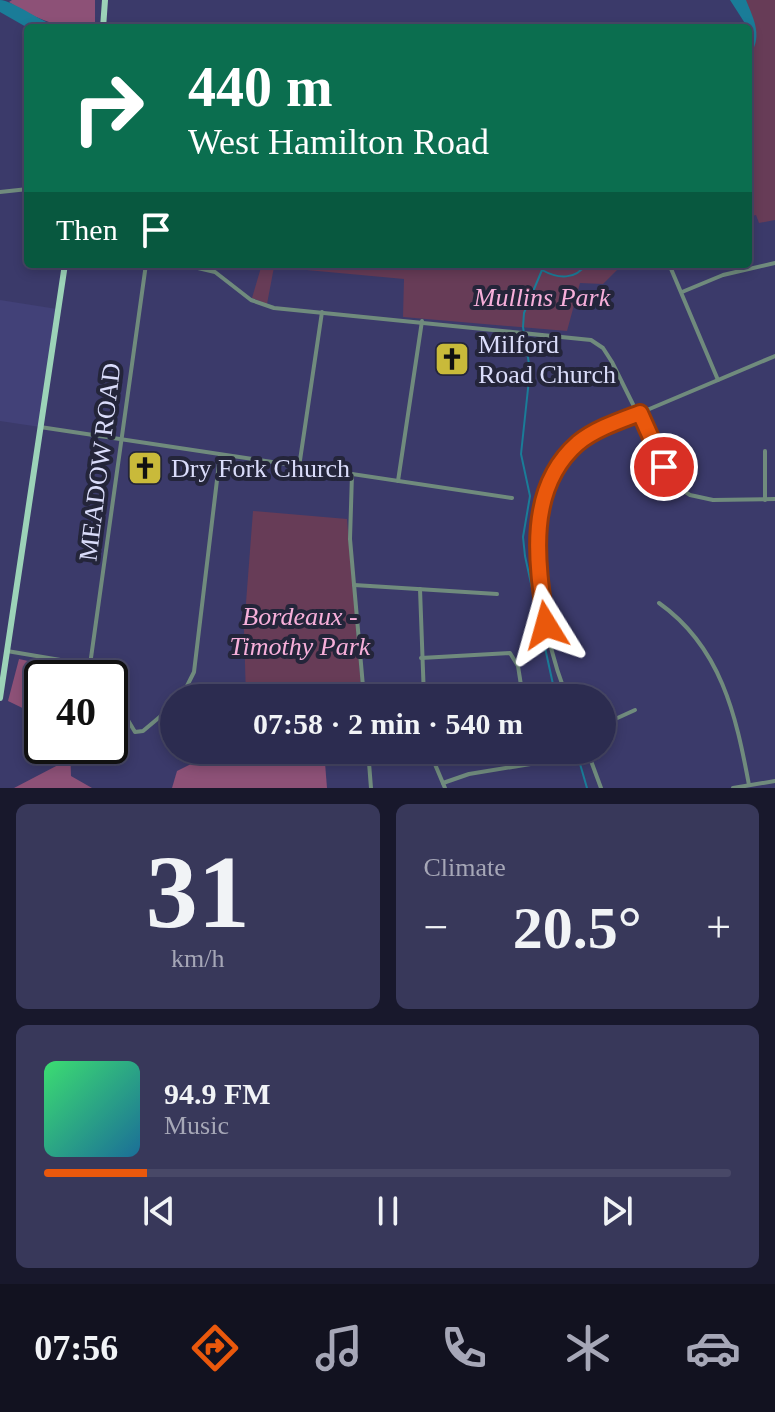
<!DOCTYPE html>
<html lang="en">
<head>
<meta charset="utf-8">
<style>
	body { margin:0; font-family:Georgia,serif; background:#38385a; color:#f1f3f6; height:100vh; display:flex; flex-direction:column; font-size:30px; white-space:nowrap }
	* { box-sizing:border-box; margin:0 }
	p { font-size:26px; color:#a6a7b7 }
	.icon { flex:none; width:44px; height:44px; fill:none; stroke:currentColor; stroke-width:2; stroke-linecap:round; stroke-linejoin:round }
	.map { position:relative; height:788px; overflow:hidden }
	.side { display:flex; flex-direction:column; gap:16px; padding:16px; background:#18182c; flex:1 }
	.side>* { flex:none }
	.banner { position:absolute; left:24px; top:24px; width:728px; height:244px; border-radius:8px; box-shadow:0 4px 12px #0003,0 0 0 2px #484867; background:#0b6e4f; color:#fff; overflow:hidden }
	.speed { position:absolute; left:24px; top:660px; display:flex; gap:16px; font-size:40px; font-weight:700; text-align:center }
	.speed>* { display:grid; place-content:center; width:104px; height:104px; border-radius:50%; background:#2c2c50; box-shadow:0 4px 12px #0003,0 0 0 2px #484867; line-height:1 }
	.speed .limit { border:4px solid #111; border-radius:12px; background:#fff; color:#111 }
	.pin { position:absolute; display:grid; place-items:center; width:68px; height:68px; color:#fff; margin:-34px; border:4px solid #fff; border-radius:50%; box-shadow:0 2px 8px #0007 }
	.me { position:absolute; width:88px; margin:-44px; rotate:352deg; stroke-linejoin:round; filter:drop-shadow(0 0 6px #0008) }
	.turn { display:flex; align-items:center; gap:28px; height:168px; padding:0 32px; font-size:36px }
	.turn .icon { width:104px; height:104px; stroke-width:2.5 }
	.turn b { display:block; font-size:56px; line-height:68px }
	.then { display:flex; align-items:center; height:76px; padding:0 32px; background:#0003; gap:16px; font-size:30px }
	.big { font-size:60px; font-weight:700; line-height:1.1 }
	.side .tile { flex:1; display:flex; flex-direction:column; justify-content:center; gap:12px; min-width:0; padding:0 28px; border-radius:12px; background:#38385a }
	.side .dial { align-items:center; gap:0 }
	.dial b { font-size:104px; line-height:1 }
	.song { display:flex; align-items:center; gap:24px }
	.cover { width:96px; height:96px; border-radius:12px; background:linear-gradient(135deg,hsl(140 70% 55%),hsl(200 70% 35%)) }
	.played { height:8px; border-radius:4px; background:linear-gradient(90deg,#ea580c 15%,#484867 15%) }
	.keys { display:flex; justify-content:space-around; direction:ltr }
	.heat { display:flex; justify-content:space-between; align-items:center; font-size:44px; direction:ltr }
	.side .tiles { flex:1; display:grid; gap:16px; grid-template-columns:1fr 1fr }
	.tile:last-child { grid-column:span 2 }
	.trip { position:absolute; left:160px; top:684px; width:456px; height:80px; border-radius:40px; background:#2c2c50; box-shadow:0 4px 12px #0003,0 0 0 2px #484867; font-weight:700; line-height:80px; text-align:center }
	.tabs { display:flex; height:128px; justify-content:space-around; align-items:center; background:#121220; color:#a6a7b7 }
	.tabs .icon { width:56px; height:56px }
	.tabs .on { color:#ea580c }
	.tabs b { font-size:36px; color:#f1f3f6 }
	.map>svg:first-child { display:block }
</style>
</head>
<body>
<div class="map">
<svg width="775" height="788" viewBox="0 0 775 788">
	<rect width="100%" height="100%" fill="#3b3a6a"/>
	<!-- built -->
	<polygon fill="#424178" points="0,300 57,309 40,427 0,421"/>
	<!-- green -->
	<g fill="#673c57">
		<polygon points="742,0 775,0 775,220 759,223 756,215 748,217 748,51 755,30"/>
		<polygon points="262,264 623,264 603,284 580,283 567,331 403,317 404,279 274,267 267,304 252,298"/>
		<polygon points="253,511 347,519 362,698 246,698 244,629"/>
	</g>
	<!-- forest -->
	<g fill="#8d5177">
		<path d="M12,0H95V28C60,28 38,21 9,2Z"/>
		<polygon points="19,659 56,667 56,678 42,678 42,738 39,736 39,716 8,701"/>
		<polygon points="53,746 70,746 71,776 92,788 14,788 60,764"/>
		<polygon points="219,750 324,750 327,788 172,788 177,771"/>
	</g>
	<!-- water -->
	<g fill="#1a7c98">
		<path d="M0,0C12,0 44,24 62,28H28L0,12Z"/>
		<path d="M730,0H746C754,20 764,38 748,57V28Z"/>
	</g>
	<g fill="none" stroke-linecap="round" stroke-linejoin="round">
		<!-- stream -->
		<g stroke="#1a7c98" stroke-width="2">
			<path d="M556,698L525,556L523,537L530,496L521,454L530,370L523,327L524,313L542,270C558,279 576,280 586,264"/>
			<polyline points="576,750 587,788"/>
		</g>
		<!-- minor -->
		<g stroke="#708b7d" stroke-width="4">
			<polyline points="0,192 28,189"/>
			<polyline points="181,264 215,272 251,300 274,308 591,340 603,348 612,362 664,467 679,488 690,495 713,500 775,499"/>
			<polyline points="669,264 718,380"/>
			<polyline points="682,292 723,275 775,263"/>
			<polyline points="40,427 512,498"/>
			<polyline points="765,451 765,500"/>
			<polyline points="299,467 322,312"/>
			<polyline points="352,474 350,539 364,698"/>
			<polyline points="398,481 422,321"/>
			<polyline points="354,585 497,594"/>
			<polyline points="420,589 424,698"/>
			<path d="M659,603C721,647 736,715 749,785"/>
			<polyline points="7,651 90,665 104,678"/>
			<polyline points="421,658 510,653 518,666 523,698"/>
			<polyline points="90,665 146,264"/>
			<polyline points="110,690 135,732 143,731 174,705"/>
			<polyline points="181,698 194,672 220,455"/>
			<path d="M567,698C545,640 521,538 550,480C562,457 580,442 602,429L775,356"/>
			<polyline points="602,725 635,710"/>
			<polyline points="368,750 371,788"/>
			<polyline points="429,750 445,788"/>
			<polyline points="587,750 601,788"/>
			<polyline points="443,783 469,774 549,761"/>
			<polyline points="733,788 775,781"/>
		</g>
		<!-- major -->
		<g stroke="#9cd3b8" stroke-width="6">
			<polyline points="103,28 105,0"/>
			<polyline points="0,698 65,264"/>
		</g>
	</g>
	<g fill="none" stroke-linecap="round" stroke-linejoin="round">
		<!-- route casing -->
		<g stroke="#983908" stroke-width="20">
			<path id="route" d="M546,625C537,564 525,489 578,443C595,429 619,421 640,413L664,467"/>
		</g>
		<!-- route -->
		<use href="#route" stroke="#ea580c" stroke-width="14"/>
	</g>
	<!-- icons -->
	<defs>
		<g id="church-square" transform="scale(1.8)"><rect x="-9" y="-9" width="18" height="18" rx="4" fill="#c9ba3a" stroke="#24253a"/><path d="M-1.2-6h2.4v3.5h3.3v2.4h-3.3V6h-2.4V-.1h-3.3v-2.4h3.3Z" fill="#111"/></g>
	</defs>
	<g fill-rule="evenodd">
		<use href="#church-square" x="452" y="359"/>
		<use href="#church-square" x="145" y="468"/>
	</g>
	<g text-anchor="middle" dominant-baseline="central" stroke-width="8" stroke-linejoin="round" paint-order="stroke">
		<!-- park labels -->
		<g font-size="26" font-style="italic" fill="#f7afda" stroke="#24253a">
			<text x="542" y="297">Mullins Park</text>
			<text x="300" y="616">Bordeaux -<tspan x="300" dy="30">Timothy Park</tspan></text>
		</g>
		<!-- poi labels -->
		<g font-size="26" fill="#dadcfa" stroke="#24253a" text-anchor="start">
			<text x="478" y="344">Milford<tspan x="478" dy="30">Road Church</tspan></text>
			<text x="171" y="468">Dry Fork Church</text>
		</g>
		<!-- street labels -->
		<g font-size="26" fill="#dadcfa" stroke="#24253a">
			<text transform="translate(100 462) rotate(-83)">MEADOW ROAD</text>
		</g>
	</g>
</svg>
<div class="speed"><div class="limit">40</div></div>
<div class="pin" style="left:664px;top:467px;background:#d93025"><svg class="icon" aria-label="arrive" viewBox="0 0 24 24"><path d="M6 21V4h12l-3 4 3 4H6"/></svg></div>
<svg class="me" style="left:546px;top:625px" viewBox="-20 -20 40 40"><path d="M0-17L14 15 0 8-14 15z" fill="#ea580c" stroke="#fff" stroke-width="4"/></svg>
<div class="trip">07:58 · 2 min · 540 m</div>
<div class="banner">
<div class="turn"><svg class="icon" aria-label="right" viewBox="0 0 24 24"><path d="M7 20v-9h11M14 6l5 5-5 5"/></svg><div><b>440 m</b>West Hamilton Road</div></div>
<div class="then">Then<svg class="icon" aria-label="arrive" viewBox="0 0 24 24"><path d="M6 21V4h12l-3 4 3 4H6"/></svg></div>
</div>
</div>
<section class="side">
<div class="tiles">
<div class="tile dial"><b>31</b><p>km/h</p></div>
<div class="tile"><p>Climate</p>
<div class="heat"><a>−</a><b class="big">20.5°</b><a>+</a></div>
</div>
<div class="tile">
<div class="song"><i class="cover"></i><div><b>94.9 FM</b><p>Music</p></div></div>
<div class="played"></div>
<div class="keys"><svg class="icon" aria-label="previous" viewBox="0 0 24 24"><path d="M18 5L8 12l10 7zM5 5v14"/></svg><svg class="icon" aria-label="pause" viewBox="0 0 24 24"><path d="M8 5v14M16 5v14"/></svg><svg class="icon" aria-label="next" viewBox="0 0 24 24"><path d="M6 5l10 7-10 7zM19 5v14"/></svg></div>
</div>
</div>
</section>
<nav class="tabs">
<b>07:56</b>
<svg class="icon on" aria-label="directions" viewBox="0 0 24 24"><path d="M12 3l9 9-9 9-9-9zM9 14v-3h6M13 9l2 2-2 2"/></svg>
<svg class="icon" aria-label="music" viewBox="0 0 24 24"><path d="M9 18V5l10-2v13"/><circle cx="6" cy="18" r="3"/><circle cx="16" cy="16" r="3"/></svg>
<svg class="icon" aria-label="phone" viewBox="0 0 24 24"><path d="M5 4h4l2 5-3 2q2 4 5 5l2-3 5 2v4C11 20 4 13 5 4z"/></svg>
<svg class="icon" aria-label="climate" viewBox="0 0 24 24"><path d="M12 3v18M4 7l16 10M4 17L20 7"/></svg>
<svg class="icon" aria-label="car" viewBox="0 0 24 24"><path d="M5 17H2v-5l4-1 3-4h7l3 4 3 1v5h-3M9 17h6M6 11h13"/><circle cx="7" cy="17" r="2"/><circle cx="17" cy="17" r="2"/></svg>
</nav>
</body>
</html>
